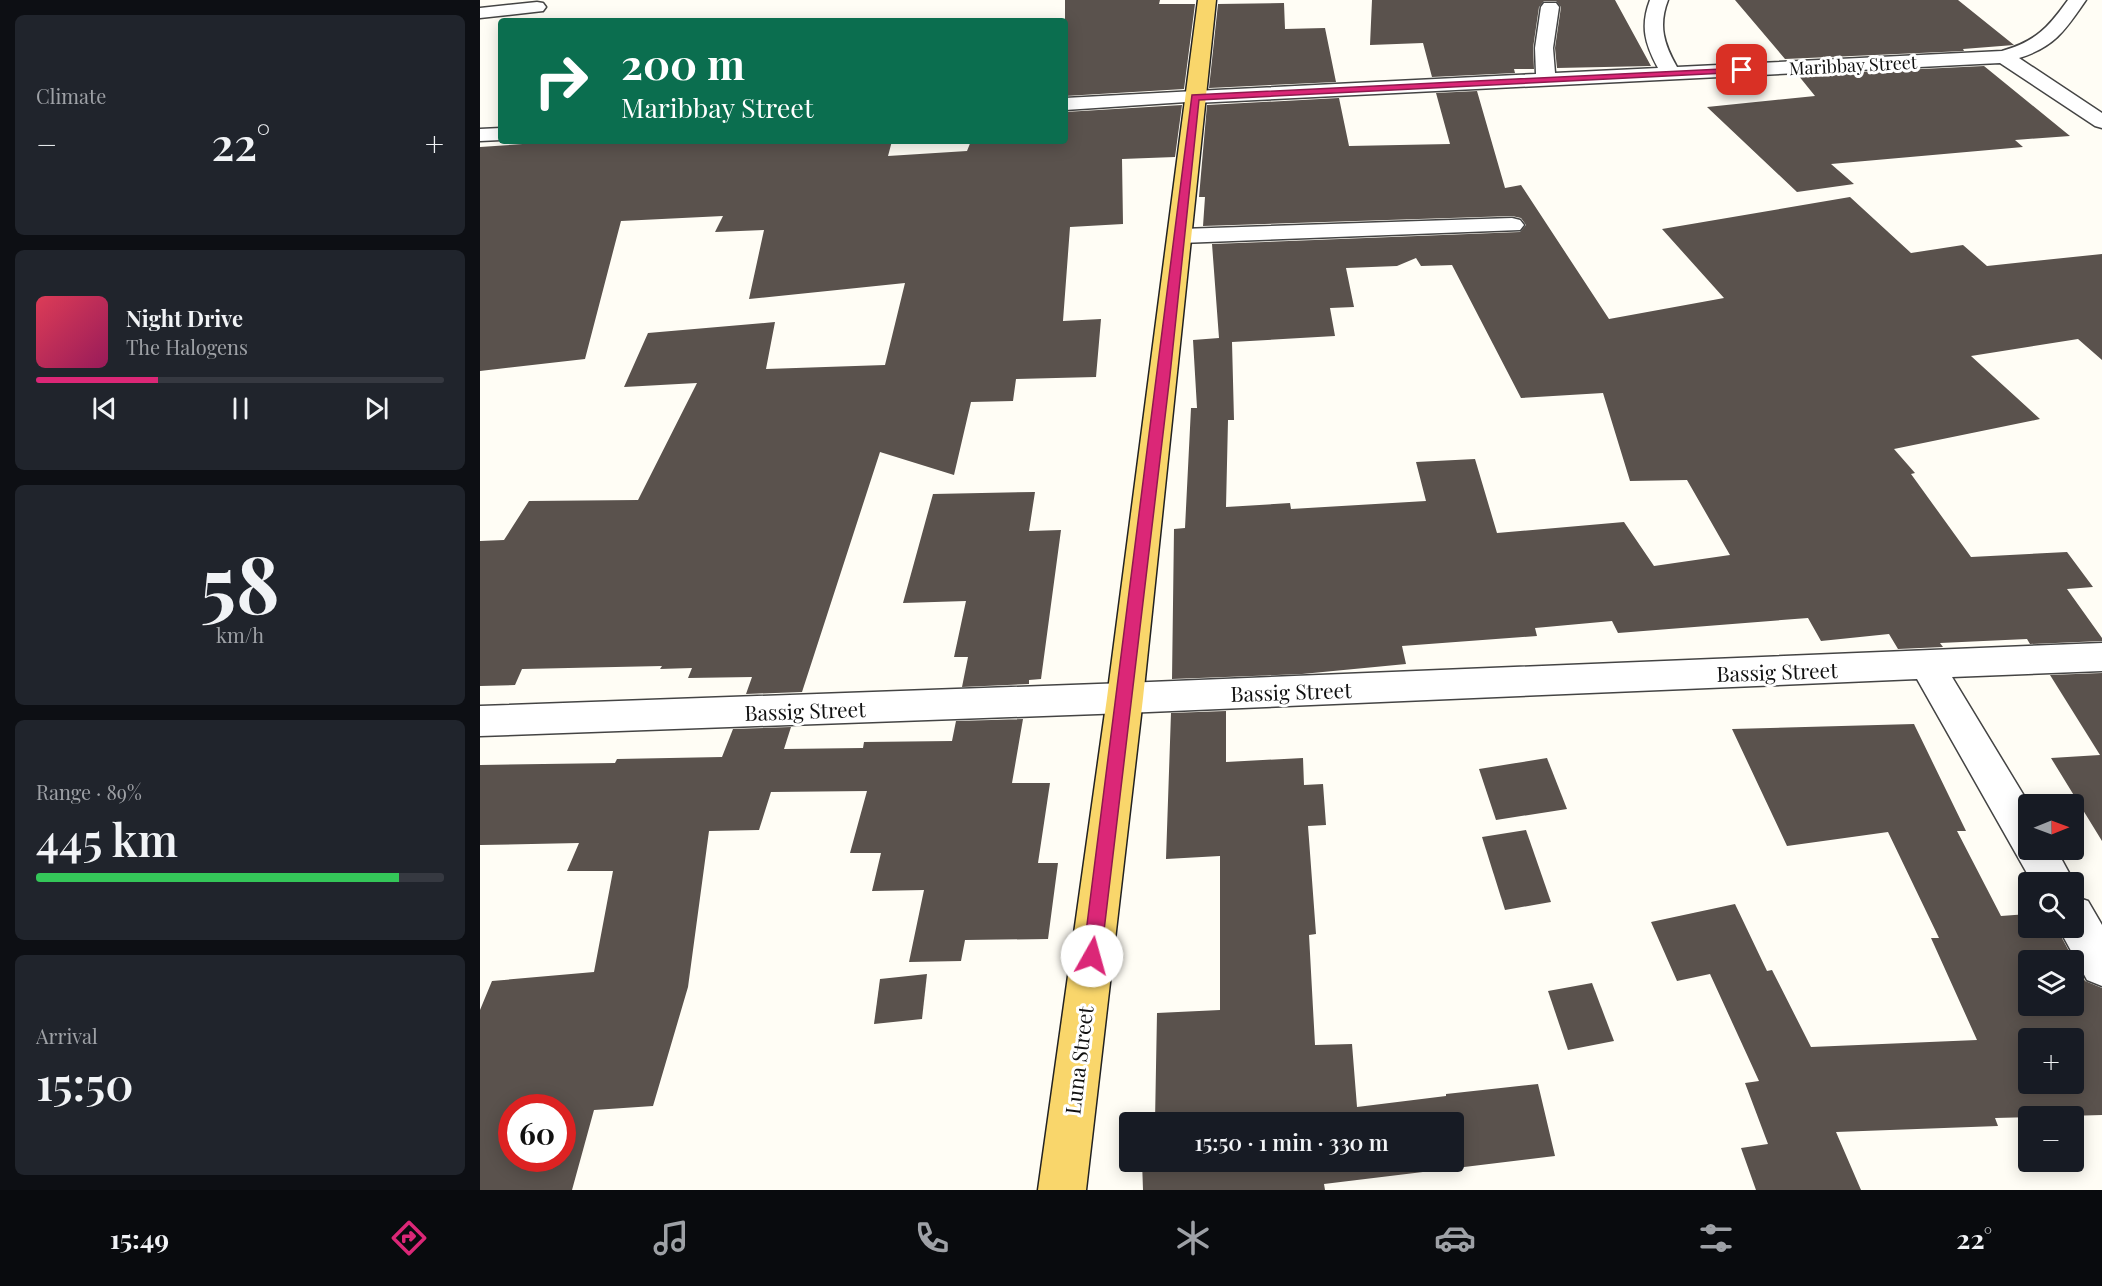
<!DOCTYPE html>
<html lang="en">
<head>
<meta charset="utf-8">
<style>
	body { margin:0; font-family:"Playfair Display",serif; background:#20242c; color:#f1f3f6; height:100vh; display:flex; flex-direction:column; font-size:22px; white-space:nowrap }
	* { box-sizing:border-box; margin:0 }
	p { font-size:20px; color:#9ea1a6 }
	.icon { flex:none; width:33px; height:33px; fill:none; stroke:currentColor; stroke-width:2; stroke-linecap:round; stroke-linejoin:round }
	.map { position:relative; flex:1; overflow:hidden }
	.side { display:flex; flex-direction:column; gap:15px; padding:15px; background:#0d0f14; width:480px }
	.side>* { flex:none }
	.hud { position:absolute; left:18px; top:18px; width:570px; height:126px; border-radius:6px; box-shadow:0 3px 15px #0003; background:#0b6e4f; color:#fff; overflow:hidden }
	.needle { width:39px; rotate:89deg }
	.fabs { position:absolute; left:1538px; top:794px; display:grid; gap:12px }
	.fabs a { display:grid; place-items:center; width:66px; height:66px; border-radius:6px; background:#171b24; box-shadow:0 3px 15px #0003; font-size:30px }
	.speed { position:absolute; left:18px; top:1094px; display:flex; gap:12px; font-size:30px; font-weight:700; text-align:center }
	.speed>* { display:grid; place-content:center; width:78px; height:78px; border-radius:50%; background:#171b24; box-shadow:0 3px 15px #0003; line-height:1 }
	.speed .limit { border:9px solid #d22; background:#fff; color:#111 }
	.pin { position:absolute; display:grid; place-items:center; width:51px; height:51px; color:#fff; margin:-26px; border-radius:12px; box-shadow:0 3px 9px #0006 }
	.me { position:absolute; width:66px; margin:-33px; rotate:7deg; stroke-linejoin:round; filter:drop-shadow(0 0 4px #0008) }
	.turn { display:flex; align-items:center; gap:21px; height:126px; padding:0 24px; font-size:27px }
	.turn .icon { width:78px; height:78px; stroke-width:2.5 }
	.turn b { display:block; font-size:42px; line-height:51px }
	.big { font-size:45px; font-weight:600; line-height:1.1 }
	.side .card { flex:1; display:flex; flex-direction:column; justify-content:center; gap:9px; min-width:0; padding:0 21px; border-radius:9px; background:#20242c }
	.side .dial { align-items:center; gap:0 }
	.dial b { font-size:78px; line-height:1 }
	.song { display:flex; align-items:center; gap:18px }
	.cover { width:72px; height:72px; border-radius:9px; background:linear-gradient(135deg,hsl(350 70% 55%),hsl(330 70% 35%)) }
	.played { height:6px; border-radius:3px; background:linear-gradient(90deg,#db2777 30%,#363941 30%) }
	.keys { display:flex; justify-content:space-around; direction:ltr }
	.heat { display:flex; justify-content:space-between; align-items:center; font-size:33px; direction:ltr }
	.charge { height:9px; border-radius:4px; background:linear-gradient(90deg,#34c759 89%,#363941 0) }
	.trip { position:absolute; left:639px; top:1112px; width:345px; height:60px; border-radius:6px; background:#171b24; box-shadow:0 3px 15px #0003; font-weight:600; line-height:60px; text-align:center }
	.dock { display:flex; height:96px; justify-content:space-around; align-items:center; background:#090b0e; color:#9ea1a6 }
	.dock .icon { width:42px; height:42px }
	.dock .selected { color:#db2777 }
	.dock b { font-size:27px; color:#f1f3f6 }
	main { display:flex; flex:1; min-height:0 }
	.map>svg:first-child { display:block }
</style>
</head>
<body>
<main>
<section class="side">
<div class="card"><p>Climate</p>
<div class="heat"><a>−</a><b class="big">22°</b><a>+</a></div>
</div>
<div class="card">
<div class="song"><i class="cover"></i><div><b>Night Drive</b><p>The Halogens</p></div></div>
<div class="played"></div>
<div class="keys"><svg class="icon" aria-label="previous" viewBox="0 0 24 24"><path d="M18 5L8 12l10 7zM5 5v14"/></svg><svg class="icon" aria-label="pause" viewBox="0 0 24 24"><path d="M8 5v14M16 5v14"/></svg><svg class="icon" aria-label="next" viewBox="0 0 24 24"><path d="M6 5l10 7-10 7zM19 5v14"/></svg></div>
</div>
<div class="card dial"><b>58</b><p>km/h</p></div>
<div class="card"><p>Range · 89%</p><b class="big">445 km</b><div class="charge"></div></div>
<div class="card"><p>Arrival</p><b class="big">15:50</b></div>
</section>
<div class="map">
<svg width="1622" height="1190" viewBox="0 0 1622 1190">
	<rect width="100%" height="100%" fill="#fffdf5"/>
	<!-- building -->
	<g fill="#5a524d" fill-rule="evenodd">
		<polygon points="585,0 680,0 679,4 715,4 704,89 585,96"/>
		<polygon points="892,0 1135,0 1171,66 1077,68 1075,48 1081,7 1076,1 1064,1 1059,7 1053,48 1054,69 1034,69 1035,73 952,77 943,43 890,45"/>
		<polygon points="1255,0 1478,0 1534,45 1483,49 1484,51 1305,59"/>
		<polygon points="804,3 805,29 845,28 856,82 729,88 738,4"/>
		<polygon points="1504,66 1590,136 1535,140 1543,147 1351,164 1374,184 1317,192 1227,107 1335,96 1318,75"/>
		<path d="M997,91L1025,188L1041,185L1129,319L1244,298L1182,229L1370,197L1431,253L1483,245L1507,266L1622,254V360L1598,339L1491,356L1560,419L1414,449L1435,473L1431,474L1491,557L1587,552L1613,587L1587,589L1622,638V641L1550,644L1547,639L1460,643L1463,647L1418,649L1409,634L1341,641L1328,618L1138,633L1132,621L1055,628L1057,636L922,646L926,664L822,674L692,679L694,529L705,528L711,408H717L713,340L739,338L732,244L1040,232L1046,225L1041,218L1032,216L723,226L725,197H719L727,105L859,98L869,146L970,144L956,93ZM936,258L941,266L972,265L1041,398L1123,393L1150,481L1207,480L1250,555L1174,566L1144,522L1017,533L995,459L936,462L946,501L811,509L810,503L746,507L748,420H754L752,342L855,336L850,308L874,307L866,268L917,266Z"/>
		<polygon points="702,105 695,157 642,159 643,224 590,227 583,321 621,319 616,377 536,379 533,401 491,402 474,475 400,452 322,692 266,694 272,677 208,678 212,668 180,669 182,666 42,669 35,685 0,686 0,541 24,540 49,501 158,500 217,383 144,387 168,333 295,322 286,369 405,365 425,283 269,299 284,230 235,232 243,216 141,221 105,359 0,371 0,147 86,141 412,141 408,156 487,151 491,141 585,141 585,112"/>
		<polygon points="555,492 549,531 581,530 561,679 549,680 549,684 482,687 488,657 474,657 486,601 423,603 453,494"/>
		<polygon points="1622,673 1622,841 1571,758 1620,755 1570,675"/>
		<polygon points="746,711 746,762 823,758 824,785 843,784 846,825 828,826 836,934 829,935 835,1045 872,1044 877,1107 966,1096 966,1094 1058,1084 1075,1156 844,1184 845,1190 663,1190 662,1161 974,1161 974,1122 675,1122 677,1013 740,1010 740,856 686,859 691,713"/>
		<path d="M543,719L532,783H570L558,863H578L568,939L485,940L481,961L429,962L444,890L392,891L401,853H370L387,791L291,792L279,830L229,831L208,987L173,1106L114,1110L92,1190H0V1010L12,981L114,972L133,871H87L99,843L0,845V765L135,763L137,759L242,757L253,729L311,727L304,749L383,748L384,742L472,741L476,721ZM32,1107H82V1158H32Z"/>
		<path d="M1434,724L1486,831H1477L1521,916L1548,914V927H1576L1605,981L1622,988V1115L1515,1118L1518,1126L1356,1132L1381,1190H1276L1261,1148L1288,1144L1265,1083L1279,1081L1230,974L1197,981L1171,922L1255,904L1287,971L1292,970L1331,1047L1497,1040L1451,938H1459L1408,832L1307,846L1252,729ZM1548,960H1593V1005H1548ZM1548,1038H1593V1083H1548Z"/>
		<polygon points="1067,758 1087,809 1016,820 999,769"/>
		<polygon points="1046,830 1071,902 1025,910 1002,837"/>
		<polygon points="447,974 442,1019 394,1024 400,979"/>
		<polygon points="1112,983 1134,1041 1088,1050 1068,991"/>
	</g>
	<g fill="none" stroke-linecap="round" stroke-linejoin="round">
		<!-- minor casing -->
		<g stroke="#444" stroke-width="3">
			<g id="minor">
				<path d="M1170,0H1188C1178,26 1184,44 1197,67L1522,51C1556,41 1568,28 1588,0H1606C1586,29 1575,47 1539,58L1622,113V128L1615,126L1520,63L715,103L708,101L705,97L708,93L715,91L1056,74L1055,48L1061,7L1064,3H1076L1079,7L1073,48L1075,73L1178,68C1165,44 1160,26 1170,0Z"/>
				<polygon points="57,2 63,3 66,7 63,11 0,18 0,8"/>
				<polygon points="1032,218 1040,220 1044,225 1040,230 701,243 693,241 689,236 693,231 701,229"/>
				<polygon points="1622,643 1622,671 1472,677 1549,804 1548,849 1576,849 1594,882 1593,885 1593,882 1552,882 1437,679 645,713 0,736 0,706 645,683"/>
				<polygon points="1593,896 1608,901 1622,925 1622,986 1607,980 1578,927 1593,927"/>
			</g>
		</g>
		<!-- tertiary casing -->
		<g stroke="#444" stroke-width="3">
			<g id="tertiary">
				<polygon points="715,91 722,93 725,97 722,101 585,110 585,98"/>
				<polygon points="21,128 21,140 0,141 0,129"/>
			</g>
		</g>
		<!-- primary casing -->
		<g stroke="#222" stroke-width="3">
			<polygon id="primary" points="718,0 736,0 663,698 606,1190 558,1190 627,698"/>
		</g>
		<!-- minor -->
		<use href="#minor" fill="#fff" fill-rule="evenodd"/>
		<!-- tertiary -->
		<use href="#tertiary" fill="#fff" fill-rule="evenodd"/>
		<!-- primary -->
		<use href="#primary" fill="#f9d66b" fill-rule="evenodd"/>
	</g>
	<!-- route -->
	<polygon fill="#db2777" stroke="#8e194d" stroke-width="1.5" points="1262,68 1265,69 1265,72 719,100 690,375 621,956 618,961 612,964 606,961 603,956 712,95"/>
	<g text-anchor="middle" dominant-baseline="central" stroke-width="6" stroke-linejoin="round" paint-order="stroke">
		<!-- far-street labels -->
		<g font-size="18" fill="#111" stroke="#fff">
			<text transform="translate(1373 65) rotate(-3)">Maribbay Street</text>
		</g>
		<!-- street labels -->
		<g font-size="21" fill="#111" stroke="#fff">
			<text transform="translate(1297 671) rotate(-2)">Bassig Street</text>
			<text transform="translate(811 691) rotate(-2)">Bassig Street</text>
			<text transform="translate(325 710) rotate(-2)">Bassig Street</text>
			<text transform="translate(598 1060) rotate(-83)">Luna Street</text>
		</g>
	</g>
</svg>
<div class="fabs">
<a><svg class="needle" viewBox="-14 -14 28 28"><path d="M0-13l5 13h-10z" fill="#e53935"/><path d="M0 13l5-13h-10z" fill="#9ea1a6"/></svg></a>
<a><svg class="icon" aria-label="search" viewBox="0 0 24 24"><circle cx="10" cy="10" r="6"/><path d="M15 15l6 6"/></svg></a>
<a><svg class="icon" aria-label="layers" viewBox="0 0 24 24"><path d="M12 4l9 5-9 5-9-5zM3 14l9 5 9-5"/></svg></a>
<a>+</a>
<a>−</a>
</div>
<div class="speed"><div class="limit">60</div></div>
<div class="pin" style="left:1262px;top:70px;background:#d93025"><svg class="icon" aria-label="arrive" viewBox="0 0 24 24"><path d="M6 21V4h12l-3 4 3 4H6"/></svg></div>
<svg class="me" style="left:612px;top:956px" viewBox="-20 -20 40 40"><circle r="19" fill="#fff"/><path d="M0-13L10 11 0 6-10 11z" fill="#db2777"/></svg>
<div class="trip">15:50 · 1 min · 330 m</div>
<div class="hud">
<div class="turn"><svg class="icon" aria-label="right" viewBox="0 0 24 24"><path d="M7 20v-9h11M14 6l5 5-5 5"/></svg><div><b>200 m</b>Maribbay Street</div></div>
</div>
</div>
</main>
<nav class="dock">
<b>15:49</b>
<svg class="icon selected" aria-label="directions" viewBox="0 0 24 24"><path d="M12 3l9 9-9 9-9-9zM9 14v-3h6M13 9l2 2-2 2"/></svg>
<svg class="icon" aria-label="music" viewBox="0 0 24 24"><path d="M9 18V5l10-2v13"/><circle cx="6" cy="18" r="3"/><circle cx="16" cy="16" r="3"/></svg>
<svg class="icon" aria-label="phone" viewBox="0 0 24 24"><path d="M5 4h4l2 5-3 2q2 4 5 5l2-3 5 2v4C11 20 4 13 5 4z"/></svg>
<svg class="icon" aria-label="climate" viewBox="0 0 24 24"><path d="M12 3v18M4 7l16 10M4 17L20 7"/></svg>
<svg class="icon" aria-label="car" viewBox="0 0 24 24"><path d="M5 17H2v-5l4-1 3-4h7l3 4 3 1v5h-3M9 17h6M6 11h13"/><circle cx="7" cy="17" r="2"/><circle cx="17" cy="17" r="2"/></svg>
<svg class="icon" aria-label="filters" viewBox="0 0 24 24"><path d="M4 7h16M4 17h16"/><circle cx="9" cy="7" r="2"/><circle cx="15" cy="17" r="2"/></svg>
<b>22°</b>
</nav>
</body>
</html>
